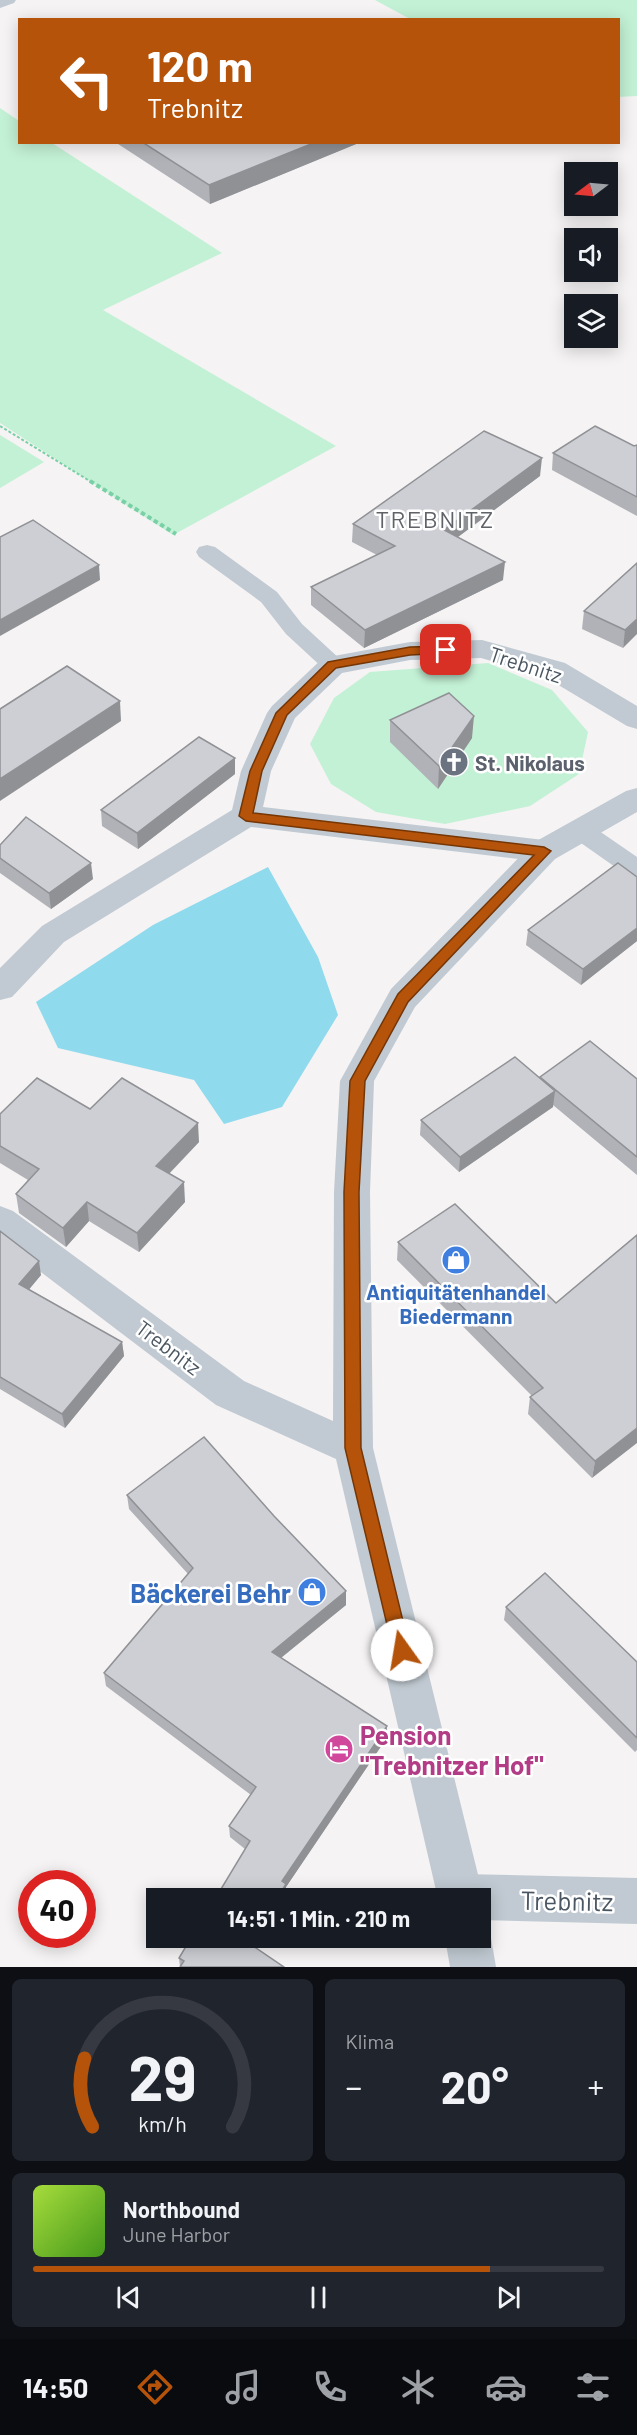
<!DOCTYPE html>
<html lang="de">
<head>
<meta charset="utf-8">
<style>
	body { margin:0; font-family:Barlow,sans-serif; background:#20242c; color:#f1f3f6; height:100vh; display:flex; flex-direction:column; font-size:22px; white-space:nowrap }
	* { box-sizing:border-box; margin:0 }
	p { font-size:20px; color:#9ea1a6 }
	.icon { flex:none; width:33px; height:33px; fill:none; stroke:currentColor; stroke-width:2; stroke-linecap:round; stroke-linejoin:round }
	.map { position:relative; height:1967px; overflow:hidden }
	.side { display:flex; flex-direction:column; gap:12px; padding:12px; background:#0d0f14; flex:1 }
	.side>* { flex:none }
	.top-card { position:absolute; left:18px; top:18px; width:602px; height:126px; border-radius:0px; box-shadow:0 3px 15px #0003; background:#b45309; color:#fff; overflow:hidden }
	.needle { width:39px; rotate:254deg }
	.tools { position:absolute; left:564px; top:162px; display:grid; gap:12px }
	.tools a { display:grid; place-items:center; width:54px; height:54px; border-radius:0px; background:#171b24; box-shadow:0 3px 15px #0003; font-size:30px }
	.speed { position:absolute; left:18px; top:1870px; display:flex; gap:12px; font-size:30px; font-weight:700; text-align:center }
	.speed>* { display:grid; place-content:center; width:78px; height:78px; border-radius:50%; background:#171b24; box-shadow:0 3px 15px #0003; line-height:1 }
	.speed .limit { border:9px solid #d22; background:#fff; color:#111 }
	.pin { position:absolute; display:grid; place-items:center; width:51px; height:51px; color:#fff; margin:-26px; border-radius:12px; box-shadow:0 3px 9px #0006 }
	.me { position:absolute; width:66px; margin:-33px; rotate:347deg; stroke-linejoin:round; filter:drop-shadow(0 0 4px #0008) }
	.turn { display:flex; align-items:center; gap:21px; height:126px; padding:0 30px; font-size:27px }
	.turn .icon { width:78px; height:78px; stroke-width:2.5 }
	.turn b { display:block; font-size:42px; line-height:51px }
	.big { font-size:45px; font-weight:700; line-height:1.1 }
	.side .tile { flex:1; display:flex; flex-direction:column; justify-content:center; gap:9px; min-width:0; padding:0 21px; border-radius:9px; background:#20242c }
	.side .dial { align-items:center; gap:0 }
	.dial svg { height:156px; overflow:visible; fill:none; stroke:#363941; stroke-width:7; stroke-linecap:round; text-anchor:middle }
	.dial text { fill:#f1f3f6; stroke:none }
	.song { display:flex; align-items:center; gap:18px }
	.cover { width:72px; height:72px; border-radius:9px; background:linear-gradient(135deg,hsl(80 70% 55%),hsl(100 70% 35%)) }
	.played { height:6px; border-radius:3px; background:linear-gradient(90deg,#b45309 80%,#363941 80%) }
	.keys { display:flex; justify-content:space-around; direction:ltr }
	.heat { display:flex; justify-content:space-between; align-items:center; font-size:33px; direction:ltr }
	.side .tiles { flex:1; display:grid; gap:12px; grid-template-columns:1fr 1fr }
	.tile:last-child { grid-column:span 2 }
	.trip { position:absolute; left:146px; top:1888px; width:345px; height:60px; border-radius:0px; background:#171b24; box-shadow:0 3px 15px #0003; font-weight:700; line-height:60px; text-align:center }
	.menu { display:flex; height:96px; justify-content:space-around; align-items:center; background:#090b0e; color:#9ea1a6 }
	.menu .icon { width:42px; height:42px }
	.menu .current { color:#b45309 }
	.menu b { font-size:27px; color:#f1f3f6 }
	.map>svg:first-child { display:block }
</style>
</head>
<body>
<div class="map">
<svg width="637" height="1967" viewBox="0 0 637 1967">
	<rect width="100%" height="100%" fill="#f5f3f3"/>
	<!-- green -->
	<g fill="#c3f1d5">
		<polygon points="375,0 637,0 637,96 618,97 618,20 410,19"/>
		<polygon points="0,108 19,121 20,142 52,143 222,253 103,310 336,446 173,535 0,423"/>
		<polygon points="0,435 44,462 0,488"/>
		<polygon points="488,663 552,690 588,732 579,774 530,806 445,824 376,812 331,784 310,744 334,698 370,672"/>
	</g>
	<!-- water -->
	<polygon fill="#90daee" points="268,867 318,957 338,1015 282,1107 224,1124 194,1080 58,1048 36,1002 153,925"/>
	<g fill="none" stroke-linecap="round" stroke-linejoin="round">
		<!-- path-far1 -->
		<polyline stroke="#7ad0a6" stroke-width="2" stroke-dasharray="3 2" stroke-linecap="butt" points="0,426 93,483"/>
		<!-- path -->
		<polyline stroke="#7ad0a6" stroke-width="4" stroke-dasharray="4.5 3" stroke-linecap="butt" points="90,481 176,534"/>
		<!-- service -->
		<g fill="#c1cad2" fill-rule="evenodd">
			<polygon points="0,0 16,0 14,3 0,8"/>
			<polygon points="207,545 215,547 277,592 302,624 341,660 345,665 341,670 333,673 325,670 286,634 261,602 199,557 196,552 199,547"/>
			<polygon points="580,821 589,824 637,857 637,879 628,876 571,836 567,830 571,824"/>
		</g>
		<!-- minor -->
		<g fill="#c1cad2" fill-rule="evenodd">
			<polygon points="482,640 565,663 637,706 637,729 627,726 545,677 481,658 410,660 342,673 295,718 271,771 263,807 544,840 555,843 560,851 555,859 544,862 251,827 64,942 12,997 0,1000 0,968 42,926 232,810 241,771 267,713 272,706 323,658 410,642"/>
			<polygon points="461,1874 637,1878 637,1924 480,1920 480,1899 439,1899 445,1881"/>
		</g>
		<!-- tertiary -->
		<g fill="#c1cad2" fill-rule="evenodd">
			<polygon points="637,788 637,812 555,859 415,1007 374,1081 370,1192 373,1448 484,1899 480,1908 480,1899 438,1899 336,1459 216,1405 0,1241 0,1206 13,1211 244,1381 333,1421 334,1192 340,1081 391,989 533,843 626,791"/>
			<polygon points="480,1920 484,1922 491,1938 496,1967 450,1967 445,1938 480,1938"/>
		</g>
	</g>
	<!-- wall -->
	<g fill="#b0b2b7">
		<polygon points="115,142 361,142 210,204"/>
		<polygon points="637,445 637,516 552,470 553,453 634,446"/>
		<polygon points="540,476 458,537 503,580 364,648 311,605 311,587 377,555 352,542 353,524"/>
		<polygon points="637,563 623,648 582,629 584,611"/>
		<polygon points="390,720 472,738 438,789 390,742"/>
		<polygon points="235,774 138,849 102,826 101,810"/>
		<polygon points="0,845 93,879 51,909 0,873"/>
		<polygon points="637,877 637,941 581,985 526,945 528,930"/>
		<polygon points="540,1078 637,1079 637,1175 553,1105 553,1107 459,1172 420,1135 421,1120"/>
		<polygon points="90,1109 199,1142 169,1174 185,1202 139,1252 89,1221 66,1247 19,1213 16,1194 28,1180 0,1163 0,1114"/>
		<polygon points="0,1231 41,1275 29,1289 122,1342 124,1356 65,1428 0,1389"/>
		<polygon points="637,1235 592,1478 528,1414 530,1397 532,1396 397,1260 398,1242 556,1303"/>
		<polygon points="127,1495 346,1605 281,1658 387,1726 386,1739 286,1887 286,1896 245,1849 230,1837 229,1826 251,1795 106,1686 104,1673 188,1574 129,1509"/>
		<polygon points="506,1607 637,1662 637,1750 635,1752 504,1620"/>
		<polygon points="191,1938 261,1938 255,1947 180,1967 179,1958"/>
	</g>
	<!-- shaded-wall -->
	<g fill="#909195">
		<polygon points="316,142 361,142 210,204 209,185"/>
		<polygon points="542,458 540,476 443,548 444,530"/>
		<polygon points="505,562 503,580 364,648 365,630"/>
		<polygon points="99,565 100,580 0,636 0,620"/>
		<polygon points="637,619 637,634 623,648 625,630"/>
		<polygon points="120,701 121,721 0,801 0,779"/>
		<polygon points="474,716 472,738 438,789 439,766"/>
		<polygon points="235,758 235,774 138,849 137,833"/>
		<polygon points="91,863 93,879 51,909 49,893"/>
		<polygon points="637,928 637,941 581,985 583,969"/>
		<polygon points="555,1091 553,1107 459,1172 460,1157"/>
		<polygon points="198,1123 199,1142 158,1185 156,1166"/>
		<polygon points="184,1182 185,1202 139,1252 137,1233"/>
		<polygon points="87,1202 89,1221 66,1247 63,1228"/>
		<polygon points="39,1261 41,1275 22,1298 19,1284"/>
		<polygon points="122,1342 124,1356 65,1428 62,1414"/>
		<polygon points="637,1428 637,1443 592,1478 595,1461"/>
		<polygon points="346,1591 346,1605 272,1665 272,1652"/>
		<polygon points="387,1726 386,1739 286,1887 286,1896 284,1899 277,1899 282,1881"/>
		<polygon points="254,1938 261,1938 251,1955 250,1944"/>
	</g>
	<!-- building -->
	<g fill="#cdcfd5" stroke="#909195" stroke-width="1.5">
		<polygon points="142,142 316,142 209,185"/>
		<polygon points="595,426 634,446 637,445 637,497 553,453"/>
		<polygon points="484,431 542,458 444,530 505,562 365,630 311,587 395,546 353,524"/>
		<polygon points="33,520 99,565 0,620 0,537"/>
		<polygon points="637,563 637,619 625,630 584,611"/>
		<polygon points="67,666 120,701 0,779 0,709"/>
		<polygon points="449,693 474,716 439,766 390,720"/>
		<polygon points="199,737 235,758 137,833 101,810"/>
		<polygon points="26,817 91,863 49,893 0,858 0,845"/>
		<polygon points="618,863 637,877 637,928 583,969 528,930"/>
		<polygon points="590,1041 637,1079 637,1157 540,1077"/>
		<polygon points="515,1057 555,1091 460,1157 421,1120"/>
		<polygon points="37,1078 90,1109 122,1078 198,1123 156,1166 184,1182 137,1233 87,1202 63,1228 16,1194 39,1169 0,1146 0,1114"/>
		<polygon points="455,1204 556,1303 637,1235 637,1428 595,1461 530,1397 543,1388 398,1242"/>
		<polygon points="0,1231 39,1261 19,1284 122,1342 62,1414 0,1377"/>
		<polygon points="204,1437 274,1516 346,1591 272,1652 387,1726 282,1881 286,1884 277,1899 215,1899 250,1841 229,1826 256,1787 104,1673 193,1568 127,1495"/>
		<polygon points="545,1573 637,1662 637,1738 506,1607"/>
		<polygon points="191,1938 254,1938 250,1944 284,1967 180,1967 184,1961 179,1958"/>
	</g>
	<!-- route -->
	<polygon fill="#b45309" stroke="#753606" stroke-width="1.5" points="446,646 452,650 450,653 410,655 336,668 287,715 262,771 253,813 544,847 551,851 408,1002 365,1081 359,1192 361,1448 410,1650 408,1656 402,1658 396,1656 393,1650 345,1448 344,1192 350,1081 398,994 534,855 246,821 239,816 250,771 276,713 328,662 410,647"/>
	<!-- icons -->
	<defs>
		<g id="church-disc" transform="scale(1.5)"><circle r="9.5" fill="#6b7280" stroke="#fff"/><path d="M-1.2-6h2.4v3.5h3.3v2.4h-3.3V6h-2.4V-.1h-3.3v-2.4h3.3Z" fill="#fff"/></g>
		<g id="shop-disc" transform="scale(1.5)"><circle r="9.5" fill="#3f7fe0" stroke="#fff"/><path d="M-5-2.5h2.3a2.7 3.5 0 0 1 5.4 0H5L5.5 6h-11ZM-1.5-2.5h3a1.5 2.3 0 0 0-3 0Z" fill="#fff"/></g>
		<g id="hotel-disc" transform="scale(1.5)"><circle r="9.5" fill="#d1479c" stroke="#fff"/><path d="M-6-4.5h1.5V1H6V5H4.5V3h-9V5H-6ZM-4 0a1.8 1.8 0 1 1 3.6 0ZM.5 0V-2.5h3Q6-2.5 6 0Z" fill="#fff"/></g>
	</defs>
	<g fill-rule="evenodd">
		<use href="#church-disc" x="454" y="762"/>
		<use href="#shop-disc" x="456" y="1260"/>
		<use href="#shop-disc" x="312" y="1592"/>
		<use href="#hotel-disc" x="339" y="1749"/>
	</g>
	<g text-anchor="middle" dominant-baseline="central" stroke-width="5" stroke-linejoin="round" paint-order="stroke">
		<!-- street labels -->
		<g font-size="21" fill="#4a5661" stroke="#fff">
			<text transform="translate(526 664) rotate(18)">Trebnitz</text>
			<text transform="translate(169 1347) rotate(37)">Trebnitz</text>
		</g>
		<!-- worship labels -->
		<g font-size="21" font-weight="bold" fill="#5b616d" stroke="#fff" text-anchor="start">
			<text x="475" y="762">St. Nikolaus</text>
		</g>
		<!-- shop labels -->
		<g font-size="21" font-weight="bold" fill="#366cbe" stroke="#fff">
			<text x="456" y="1291">Antiquitätenhandel<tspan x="456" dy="24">Biedermann</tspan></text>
		</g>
		<!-- quarter labels -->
		<g font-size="24" letter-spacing="1.5" fill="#5f6368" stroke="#fff">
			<text x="435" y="518">TREBNITZ</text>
		</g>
		<!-- near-shop labels -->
		<g font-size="26" font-weight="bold" fill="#366cbe" stroke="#fff" text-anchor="end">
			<text x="291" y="1592">Bäckerei Behr</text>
		</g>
		<!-- near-hotel labels -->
		<g font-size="26" font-weight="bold" fill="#b23c85" stroke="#fff" text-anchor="start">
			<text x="360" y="1734">Pension<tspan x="360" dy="30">"Trebnitzer Hof"</tspan></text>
		</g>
		<!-- near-street labels -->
		<g font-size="26" fill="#4a5661" stroke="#fff">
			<text transform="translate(567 1900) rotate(1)">Trebnitz</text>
		</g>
	</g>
</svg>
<div class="tools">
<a><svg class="needle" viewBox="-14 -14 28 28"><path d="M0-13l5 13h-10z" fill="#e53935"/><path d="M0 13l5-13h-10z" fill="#9ea1a6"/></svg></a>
<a><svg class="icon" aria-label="sound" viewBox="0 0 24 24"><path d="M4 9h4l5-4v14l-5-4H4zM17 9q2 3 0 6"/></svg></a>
<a><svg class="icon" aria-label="layers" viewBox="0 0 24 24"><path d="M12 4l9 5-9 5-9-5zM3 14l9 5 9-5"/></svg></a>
</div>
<div class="speed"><div class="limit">40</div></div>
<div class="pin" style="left:446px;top:650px;background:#d93025"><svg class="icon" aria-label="arrive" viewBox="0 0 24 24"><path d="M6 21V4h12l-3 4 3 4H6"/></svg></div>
<svg class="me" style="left:402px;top:1650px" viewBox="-20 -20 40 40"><circle r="19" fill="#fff"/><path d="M0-13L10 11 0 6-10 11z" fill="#b45309"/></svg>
<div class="trip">14:51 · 1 Min. · 210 m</div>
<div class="top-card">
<div class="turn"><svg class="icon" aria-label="left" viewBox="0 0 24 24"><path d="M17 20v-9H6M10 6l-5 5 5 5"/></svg><div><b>120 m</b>Trebnitz</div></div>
</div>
</div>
<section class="side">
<div class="tiles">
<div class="tile dial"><svg viewBox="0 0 100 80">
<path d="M14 69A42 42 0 1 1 86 69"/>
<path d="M14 69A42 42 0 0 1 10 34" stroke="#b45309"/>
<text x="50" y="56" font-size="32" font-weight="700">29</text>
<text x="50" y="72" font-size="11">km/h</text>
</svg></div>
<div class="tile"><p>Klima</p>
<div class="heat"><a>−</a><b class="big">20°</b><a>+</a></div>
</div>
<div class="tile">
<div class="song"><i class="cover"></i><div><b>Northbound</b><p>June Harbor</p></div></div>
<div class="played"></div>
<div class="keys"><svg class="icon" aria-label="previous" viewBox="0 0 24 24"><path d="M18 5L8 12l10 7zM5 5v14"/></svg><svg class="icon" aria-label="pause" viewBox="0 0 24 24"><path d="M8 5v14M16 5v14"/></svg><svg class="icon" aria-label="next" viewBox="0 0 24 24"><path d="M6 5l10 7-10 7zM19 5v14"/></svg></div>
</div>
</div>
</section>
<nav class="menu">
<b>14:50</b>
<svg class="icon current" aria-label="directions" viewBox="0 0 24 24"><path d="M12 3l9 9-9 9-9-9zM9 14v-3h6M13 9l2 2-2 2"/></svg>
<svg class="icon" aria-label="music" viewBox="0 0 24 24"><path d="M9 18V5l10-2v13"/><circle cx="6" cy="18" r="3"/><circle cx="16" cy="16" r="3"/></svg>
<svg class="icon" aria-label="phone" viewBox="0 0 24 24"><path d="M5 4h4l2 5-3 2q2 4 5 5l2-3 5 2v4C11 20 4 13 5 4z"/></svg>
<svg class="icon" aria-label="climate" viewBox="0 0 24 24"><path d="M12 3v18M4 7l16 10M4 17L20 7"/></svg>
<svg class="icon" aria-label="car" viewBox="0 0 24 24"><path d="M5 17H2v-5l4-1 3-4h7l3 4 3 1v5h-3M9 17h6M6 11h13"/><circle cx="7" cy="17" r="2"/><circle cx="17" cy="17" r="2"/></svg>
<svg class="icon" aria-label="filters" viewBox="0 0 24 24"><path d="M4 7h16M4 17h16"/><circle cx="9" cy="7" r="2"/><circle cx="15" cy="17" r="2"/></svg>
</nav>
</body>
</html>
